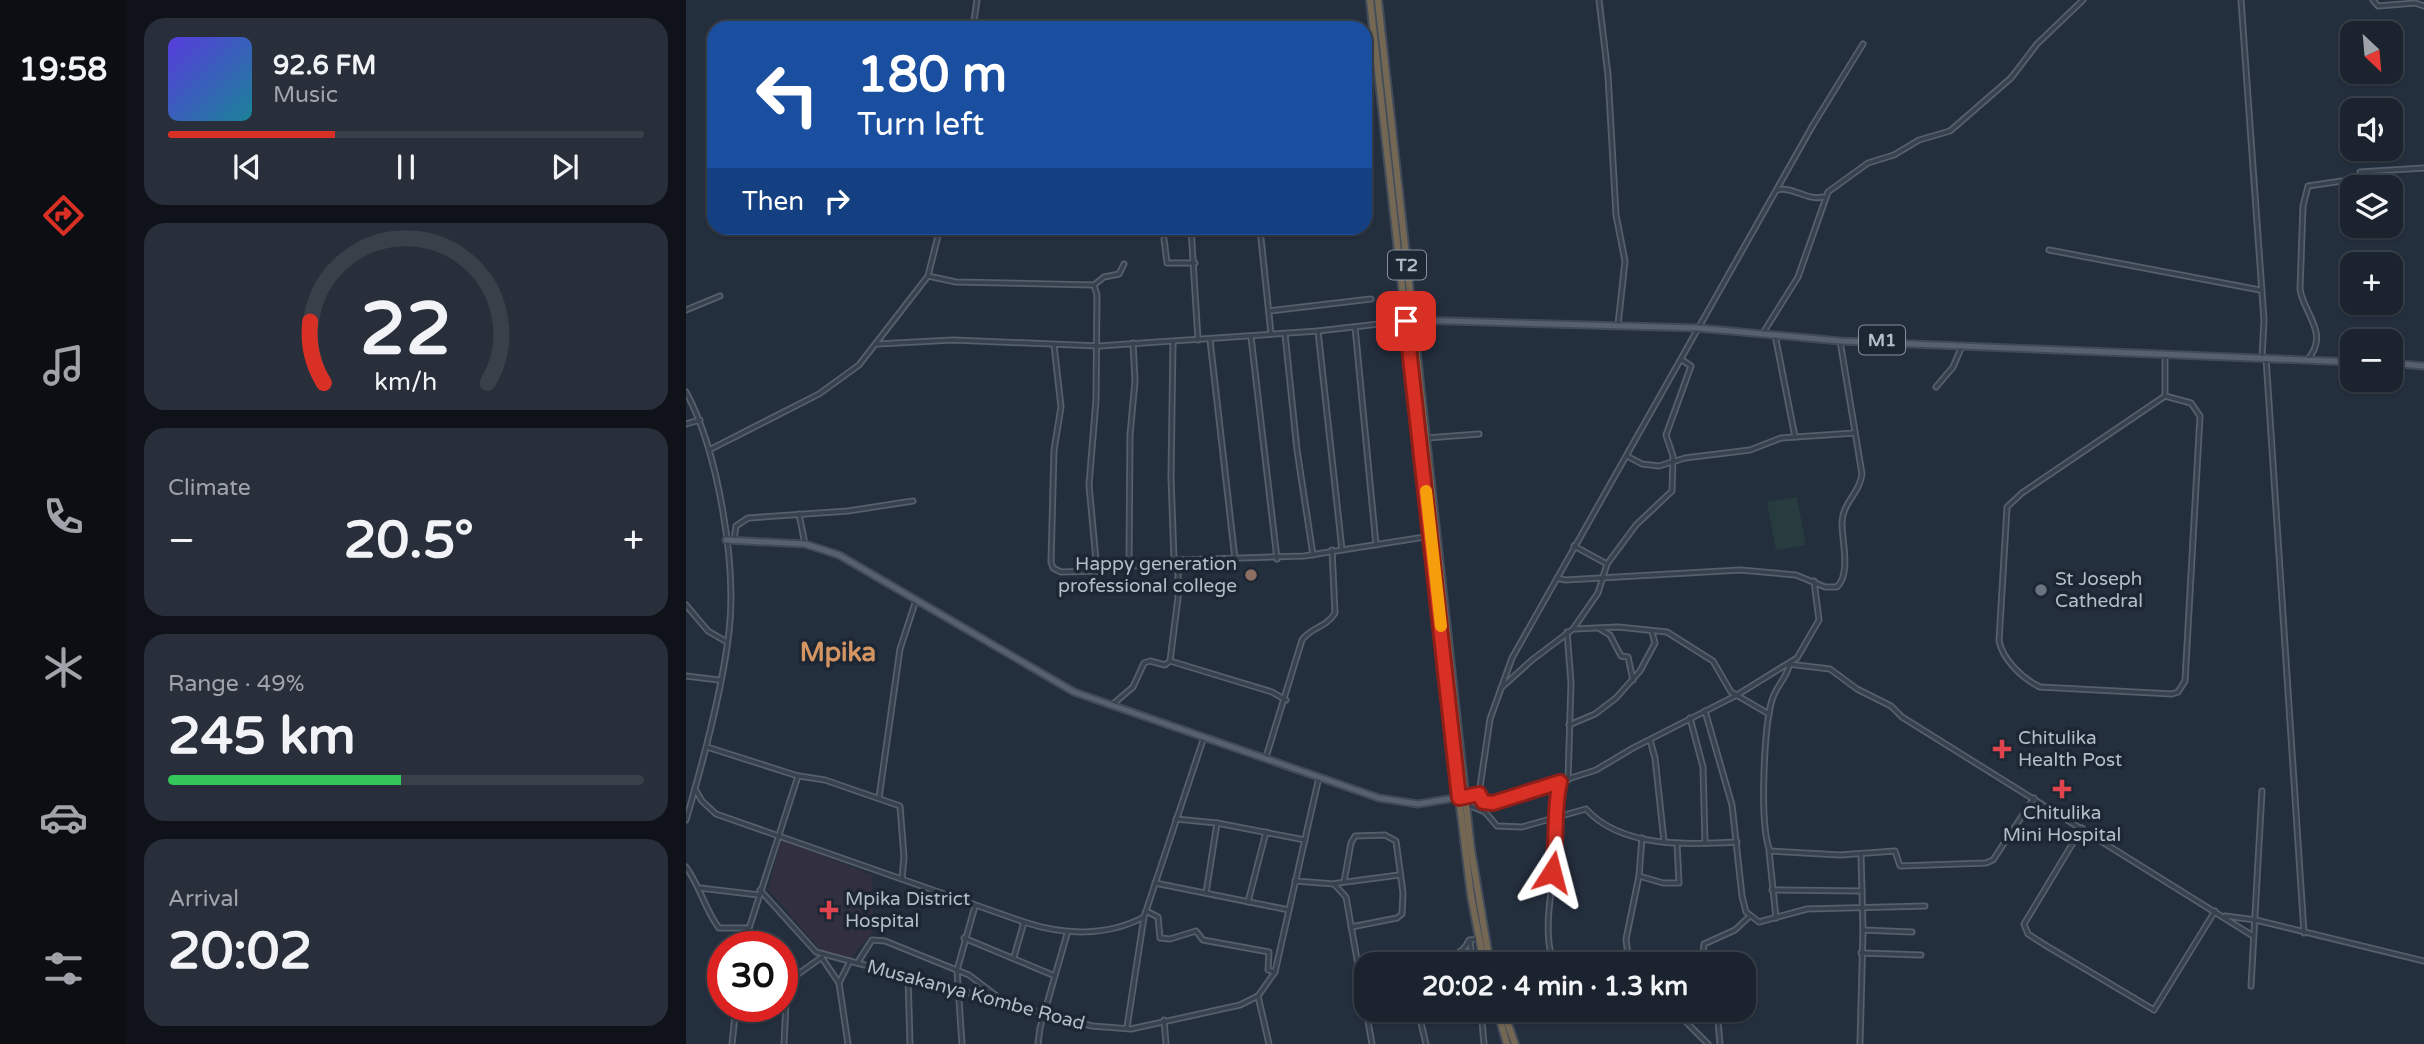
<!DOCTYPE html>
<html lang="en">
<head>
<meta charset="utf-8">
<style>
	body { margin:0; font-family:"Varela Round",sans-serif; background:#282f3a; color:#f1f3f6; height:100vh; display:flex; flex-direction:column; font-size:26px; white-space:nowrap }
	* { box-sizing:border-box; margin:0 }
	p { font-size:23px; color:#a0a4aa }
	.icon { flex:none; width:38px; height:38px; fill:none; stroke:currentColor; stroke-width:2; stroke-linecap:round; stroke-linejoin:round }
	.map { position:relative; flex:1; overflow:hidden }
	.sheet { display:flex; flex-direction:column; gap:18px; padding:18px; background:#0f1319; width:560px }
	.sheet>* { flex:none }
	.hud { position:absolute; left:21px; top:21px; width:665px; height:214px; border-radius:21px; box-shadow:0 2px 5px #0004,0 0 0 2px #39404a; background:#1a4fa0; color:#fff; overflow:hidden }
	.needle { width:46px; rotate:154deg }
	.fabs { position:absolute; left:1654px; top:21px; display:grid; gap:14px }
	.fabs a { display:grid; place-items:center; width:63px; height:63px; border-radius:14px; background:#1b232e; box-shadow:0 2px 5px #0004,0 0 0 2px #39404a; font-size:35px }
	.speed { position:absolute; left:21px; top:931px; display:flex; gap:14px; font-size:35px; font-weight:700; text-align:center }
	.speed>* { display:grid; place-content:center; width:91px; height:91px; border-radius:50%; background:#1b232e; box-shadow:0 2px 5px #0004,0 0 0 2px #39404a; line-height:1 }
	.speed .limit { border:10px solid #d22; background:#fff; color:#111 }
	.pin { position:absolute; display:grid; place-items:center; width:60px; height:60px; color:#fff; margin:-30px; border-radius:14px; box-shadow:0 4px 10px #0006 }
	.me { position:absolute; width:77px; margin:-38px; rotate:9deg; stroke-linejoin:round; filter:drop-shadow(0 0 5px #0008) }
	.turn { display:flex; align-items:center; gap:24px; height:147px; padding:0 35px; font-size:32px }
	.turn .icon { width:91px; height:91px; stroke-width:2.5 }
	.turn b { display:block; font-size:49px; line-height:60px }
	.then { display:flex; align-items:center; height:66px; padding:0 35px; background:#0003; gap:14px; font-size:26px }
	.big { font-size:52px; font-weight:800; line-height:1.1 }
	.sheet .widget { flex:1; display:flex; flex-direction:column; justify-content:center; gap:10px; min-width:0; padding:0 24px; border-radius:21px; background:#282f3a }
	.sheet .dial { align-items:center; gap:0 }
	.dial svg { height:182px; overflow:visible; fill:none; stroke:#39404a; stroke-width:7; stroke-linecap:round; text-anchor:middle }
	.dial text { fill:#f1f3f6; stroke:none }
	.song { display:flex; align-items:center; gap:21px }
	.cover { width:84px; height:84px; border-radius:10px; background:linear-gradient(135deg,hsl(250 70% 55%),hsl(190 70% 35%)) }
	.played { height:7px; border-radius:4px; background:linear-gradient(90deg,#d93025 35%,#39404a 35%) }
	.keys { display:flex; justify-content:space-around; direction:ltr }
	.heat { display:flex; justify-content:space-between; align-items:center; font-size:38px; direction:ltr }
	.charge { height:10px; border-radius:5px; background:linear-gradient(90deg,#34c759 49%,#39404a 0) }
	.trip { position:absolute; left:668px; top:952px; width:402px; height:70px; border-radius:21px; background:#1b232e; box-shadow:0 2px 5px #0004,0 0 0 2px #39404a; font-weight:800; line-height:70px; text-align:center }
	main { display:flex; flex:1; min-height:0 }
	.tab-bar { display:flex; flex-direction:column; width:126px; justify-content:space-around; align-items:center; background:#0b0e12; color:#a0a4aa }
	.tab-bar .icon { width:49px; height:49px }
	.tab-bar .selected { color:#d93025 }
	.tab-bar b { font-size:32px; color:#f1f3f6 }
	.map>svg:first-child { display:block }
</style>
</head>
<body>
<main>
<nav class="tab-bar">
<b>19:58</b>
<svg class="icon selected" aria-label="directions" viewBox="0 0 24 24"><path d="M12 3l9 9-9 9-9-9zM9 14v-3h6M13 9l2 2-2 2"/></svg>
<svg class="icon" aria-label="music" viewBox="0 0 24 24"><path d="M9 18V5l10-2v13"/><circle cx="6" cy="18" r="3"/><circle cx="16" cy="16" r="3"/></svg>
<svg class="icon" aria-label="phone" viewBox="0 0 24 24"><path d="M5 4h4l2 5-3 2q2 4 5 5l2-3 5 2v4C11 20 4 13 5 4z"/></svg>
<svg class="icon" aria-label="climate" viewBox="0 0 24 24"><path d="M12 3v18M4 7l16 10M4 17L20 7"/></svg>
<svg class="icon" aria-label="car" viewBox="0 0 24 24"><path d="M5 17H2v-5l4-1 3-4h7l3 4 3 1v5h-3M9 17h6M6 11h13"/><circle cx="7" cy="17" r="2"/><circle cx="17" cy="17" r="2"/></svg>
<svg class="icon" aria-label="filters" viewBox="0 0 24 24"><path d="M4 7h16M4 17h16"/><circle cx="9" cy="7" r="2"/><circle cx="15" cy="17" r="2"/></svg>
</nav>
<section class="sheet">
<div class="widget">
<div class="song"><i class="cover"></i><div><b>92.6 FM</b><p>Music</p></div></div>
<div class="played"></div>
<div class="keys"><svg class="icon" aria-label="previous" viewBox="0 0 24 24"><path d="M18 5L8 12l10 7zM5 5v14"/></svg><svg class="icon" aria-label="pause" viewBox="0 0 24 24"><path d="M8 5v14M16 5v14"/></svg><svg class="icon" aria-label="next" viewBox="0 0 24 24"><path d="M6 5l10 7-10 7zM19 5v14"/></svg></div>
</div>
<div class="widget dial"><svg viewBox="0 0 100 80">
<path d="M14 69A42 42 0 1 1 86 69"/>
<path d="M14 69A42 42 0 0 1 8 42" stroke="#d93025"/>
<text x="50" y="56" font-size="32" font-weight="700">22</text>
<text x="50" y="72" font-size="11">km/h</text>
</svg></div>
<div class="widget"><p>Climate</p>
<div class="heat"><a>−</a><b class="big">20.5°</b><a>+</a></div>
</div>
<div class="widget"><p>Range · 49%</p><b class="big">245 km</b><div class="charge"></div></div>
<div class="widget"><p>Arrival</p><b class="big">20:02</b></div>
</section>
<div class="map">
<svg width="1738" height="1044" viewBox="0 0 1738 1044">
	<rect width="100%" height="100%" fill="#242f3e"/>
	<!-- medical -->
	<polygon fill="#32303f" points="95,839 186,875 188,930 166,957 134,950 82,889"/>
	<!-- green -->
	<polygon fill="#263c3f" points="1111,497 1120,545 1090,550 1081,502"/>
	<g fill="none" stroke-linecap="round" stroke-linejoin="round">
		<!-- minor casing -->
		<g stroke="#565f6c" stroke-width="7">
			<g id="minor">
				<polyline points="913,0 922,75 930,215 939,261 932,325"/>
				<polyline points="1555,0 1578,320 1576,357"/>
				<polyline points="1687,0 1692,6 1729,3 1738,6"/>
				<polyline points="287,28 291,0"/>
				<path d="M1091,190C1107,186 1121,201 1137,197"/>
				<polyline points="679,216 684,215"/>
				<polyline points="505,228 512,340"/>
				<polyline points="557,228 574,229"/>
				<polyline points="583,228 574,229 585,334"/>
				<polyline points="478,239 481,263 509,263"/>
				<polyline points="1363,250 1574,290"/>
				<polyline points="242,276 270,282 408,285 411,295 410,400 403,485 411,571 492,560 618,556 745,536"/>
				<polyline points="408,285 418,277 433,274 438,264"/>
				<polyline points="0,310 34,296"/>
				<polyline points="583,311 685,299"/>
				<polyline points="669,327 690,545"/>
				<polyline points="632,331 656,550"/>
				<polyline points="1077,333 1112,277 1142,192 1182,163 1208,155 1233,140 1264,131 1325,78 1351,44 1397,0"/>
				<polyline points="599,334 611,450 627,555"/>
				<polyline points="1089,335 1109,437"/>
				<polyline points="565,337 591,559"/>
				<polyline points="524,340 549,559"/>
				<polyline points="487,342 485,477 488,560"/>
				<polyline points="191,344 267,340 413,346 632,331 719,321"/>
				<polyline points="368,345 375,407 368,450 365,562 367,568 375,572 411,571"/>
				<polyline points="1580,358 1618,933"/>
				<path d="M1621,360C1645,334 1617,313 1614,289L1617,206L1622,186L1676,178L1674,172L1738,168"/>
				<polyline points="1250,387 1267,367 1276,346"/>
				<path d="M0,392C32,451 51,565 43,632C36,692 17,762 0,820"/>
				<path d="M1479,396L1336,493L1321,507L1313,641C1317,660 1337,679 1354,687L1486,694L1492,692L1499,681L1514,416L1505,403L1479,396V355"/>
				<polyline points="0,424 14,420"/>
				<polyline points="741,438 793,434"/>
				<polyline points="25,449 133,394 173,365 242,276 254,228"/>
				<polyline points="941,456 956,464 973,466 999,458 1064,450 1095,438 1169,433"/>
				<polyline points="113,514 119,544"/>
				<polyline points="48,540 50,526 62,518 162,511 227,501"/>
				<polyline points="888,546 921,564"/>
				<polyline points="443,565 444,435 449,381 447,343"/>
				<path d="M871,578L879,580L1054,570L1110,575L1139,587H1151C1165,574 1156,541 1156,523C1156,503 1174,493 1176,474L1154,341"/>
				<polyline points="0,605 22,631 41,642"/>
				<polyline points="888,629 932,627 981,632 1027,661 1045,692 1083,714"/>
				<polyline points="914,629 924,635 935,656 942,657 947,680"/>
				<polyline points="881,632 885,683 882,780"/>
				<polyline points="484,661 586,692 600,700"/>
				<polyline points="1102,664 1144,669 1171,689 1205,706 1216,717 1567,936"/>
				<path d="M1103,666C1100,679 1090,686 1086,700C1078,728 1073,825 1084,851L1154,855L1209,851L1214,866L1300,863L1307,860L1348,798"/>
				<polyline points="0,676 33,680"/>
				<polyline points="815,688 846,660 887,629 912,593 921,564 950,525 986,491 987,456 980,435 1005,366 996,360"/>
				<polyline points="426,705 447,687 458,663 464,661 479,665 484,661 492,598 492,560"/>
				<polyline points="1019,711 1046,805 1056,896 1060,912 1073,922 1121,909 1239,906"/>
				<polyline points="1004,718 1017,767 1019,843"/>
				<polyline points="883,725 909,714 930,698 954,671 969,643 966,632"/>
				<polyline points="964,740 969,758 978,841"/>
				<polyline points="21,747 112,776 57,947"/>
				<path d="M580,757L616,640C625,627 640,628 649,613L646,550"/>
				<polyline points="113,776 139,780 214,806 218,857 216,879"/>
				<path d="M9,789L16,801L30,814L338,922C377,935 420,937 458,917L518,737"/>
				<polyline points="793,794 797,802 807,803 910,770 947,748 1051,695 1111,658 1133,620 1128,581"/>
				<polyline points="781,796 793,794 804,719 826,658 1127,125 1177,44"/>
				<polyline points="193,798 214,649 230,600"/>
				<path d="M782,805L799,812L811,826L836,827L900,809C935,848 1002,845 1051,842"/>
				<polyline points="490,819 531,823 619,840"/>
				<polyline points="1396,828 1338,924 1342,934 1359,945 1468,1010 1529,911"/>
				<polyline points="1083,851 1090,918"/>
				<path d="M0,867C14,886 19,910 33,928H61"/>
				<polyline points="953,876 977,883 993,883 991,843"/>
				<polyline points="609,881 648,884 660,897 686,1044"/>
				<polyline points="660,882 713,875"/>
				<polyline points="469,883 603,910"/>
				<polyline points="648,884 658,882 665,843 669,836 699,835 710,841 717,893 716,914 711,918 665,927"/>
				<polyline points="14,888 73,895"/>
				<polyline points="74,890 130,952 406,1026 445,1029 554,1005 572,996 589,972 633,777"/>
				<polyline points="1086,890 1176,891"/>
				<polyline points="520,893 531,823"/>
				<polyline points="562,902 580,832"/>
				<polyline points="460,911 472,917 474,938 484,939 510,931 517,940 583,952 582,970 589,972"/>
				<polyline points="1539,916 1570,920 1738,961"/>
				<polyline points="1177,930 1226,932"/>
				<polyline points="278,938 369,976"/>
				<polyline points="784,942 787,964"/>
				<polyline points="1175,953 1235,955"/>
				<polyline points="328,957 338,922"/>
				<polyline points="136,958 153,983 162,1044"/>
				<polyline points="172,962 186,940 199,941 283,975 324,1006"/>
				<path d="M735,964C753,960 776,958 783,940L793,939"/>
				<path d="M868,964C854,929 869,877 872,841C873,820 869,802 874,782"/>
				<polyline points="943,964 940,939 953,876 956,838"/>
				<polyline points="1016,964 1018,944 1049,930 1064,916"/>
				<polyline points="222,976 224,1044"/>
				<polyline points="153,983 164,961"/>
				<polyline points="1565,986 1576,791"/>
				<polyline points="572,996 583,1044"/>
				<polyline points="732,1010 740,1044"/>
				<polyline points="795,1010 798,1044"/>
				<polyline points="980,1010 996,1018 1022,1044"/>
				<polyline points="1031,1010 1034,1044"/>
				<polyline points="478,1020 480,1044"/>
				<polyline points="441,1027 458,917"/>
				<polyline points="46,1044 50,1006"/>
				<polyline points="98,1044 101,982 136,957"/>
				<polyline points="276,1044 271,970 289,906"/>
				<polyline points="352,1044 354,1028 381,934"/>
				<polyline points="1174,1044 1177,930 1175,854"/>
			</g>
		</g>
		<!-- major casing -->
		<g stroke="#414a57" stroke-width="9">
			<g id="major">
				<polyline points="726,320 1012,328 1154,341 1666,362"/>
				<polyline points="1704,363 1738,366"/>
				<polyline points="40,540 119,544 153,555 388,692 693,798 732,804 775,797"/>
			</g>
		</g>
		<!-- highway casing -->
		<g stroke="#434c59" stroke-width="10">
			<g id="highway">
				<polyline points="684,0 773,798 785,896 798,964"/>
				<polyline points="692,0 785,849 804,964"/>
				<polyline points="811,1010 821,1044"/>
				<polyline points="817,1010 829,1044"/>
			</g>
		</g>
		<!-- minor -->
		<use href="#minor" stroke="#38414e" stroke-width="3.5"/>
		<!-- major -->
		<use href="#major" stroke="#56606e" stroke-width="5"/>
		<!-- highway -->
		<use href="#highway" stroke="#746855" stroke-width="6"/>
	</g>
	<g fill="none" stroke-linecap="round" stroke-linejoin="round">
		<!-- route casing -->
		<g stroke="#8d1f18" stroke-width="18">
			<path id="route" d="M720,321L773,798L793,794L797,802L807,803L874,782C867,810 872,840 866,872"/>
		</g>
		<!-- route -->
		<use href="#route" stroke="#d93025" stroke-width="12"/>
		<!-- slow -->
		<polyline stroke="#f59e0b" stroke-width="12" points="740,491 755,626"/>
	</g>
	<!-- markers -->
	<circle fill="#8d6e63" stroke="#1d2633" stroke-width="2.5" cx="565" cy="575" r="7"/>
	<circle fill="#6b7280" stroke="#1d2633" stroke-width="2.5" cx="1355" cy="590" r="7"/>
	<g fill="#e0444e" stroke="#1d2633" stroke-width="2.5">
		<path d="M1312.5 738.5h7v7h7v7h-7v7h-7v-7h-7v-7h7z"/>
		<path d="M1372.5 778.5h7v7h7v7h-7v7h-7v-7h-7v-7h7z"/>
		<path d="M139.5 899.5h7v7h7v7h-7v7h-7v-7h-7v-7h7z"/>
	</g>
	<g text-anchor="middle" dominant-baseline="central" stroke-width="7" stroke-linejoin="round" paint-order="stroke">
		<!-- shield labels -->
		<g fill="#1d2633" stroke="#878f9c" stroke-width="2">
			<rect x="702" y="250.5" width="38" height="29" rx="5"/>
			<rect x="1173" y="325.5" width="46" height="29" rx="5"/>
		</g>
		<g font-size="18" font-weight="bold" fill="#b4bcc9">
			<text x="721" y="265">T2</text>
			<text x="1196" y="340">M1</text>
		</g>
		<!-- poi labels -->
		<g font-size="19" fill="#b4bcc9" stroke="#1d2633" text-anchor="start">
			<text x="551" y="564" text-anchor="end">Happy generation<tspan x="551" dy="22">professional college</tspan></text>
			<text x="1369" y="579">St Joseph<tspan x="1369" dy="22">Cathedral</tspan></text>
			<text x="1332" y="738">Chitulika<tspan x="1332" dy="22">Health Post</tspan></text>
			<text x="1376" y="813" text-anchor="middle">Chitulika<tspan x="1376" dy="22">Mini Hospital</tspan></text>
			<text x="159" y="899">Mpika District<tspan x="159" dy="22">Hospital</tspan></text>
		</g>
		<!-- street labels -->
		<g font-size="19" fill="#b4bcc9" stroke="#1d2633">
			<text transform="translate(290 995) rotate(15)">Musakanya Kombe Road</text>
		</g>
		<!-- district labels -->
		<g font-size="26" font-weight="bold" fill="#d59563" stroke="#1d2633">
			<text x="152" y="652">Mpika</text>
		</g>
	</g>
</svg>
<div class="fabs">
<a><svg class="needle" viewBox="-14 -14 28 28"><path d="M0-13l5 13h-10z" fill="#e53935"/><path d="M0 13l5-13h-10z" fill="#a0a4aa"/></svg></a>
<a><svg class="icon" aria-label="sound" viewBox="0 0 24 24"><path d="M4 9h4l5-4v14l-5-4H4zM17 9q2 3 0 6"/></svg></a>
<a><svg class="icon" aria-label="layers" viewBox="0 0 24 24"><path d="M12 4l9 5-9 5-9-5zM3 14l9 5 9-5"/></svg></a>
<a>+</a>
<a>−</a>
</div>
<div class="speed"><div class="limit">30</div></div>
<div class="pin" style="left:720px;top:321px;background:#d93025"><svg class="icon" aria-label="arrive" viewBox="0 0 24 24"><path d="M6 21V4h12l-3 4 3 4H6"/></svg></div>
<svg class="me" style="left:866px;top:872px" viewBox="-20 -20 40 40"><path d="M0-17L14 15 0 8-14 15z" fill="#d93025" stroke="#fff" stroke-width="4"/></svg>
<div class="trip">20:02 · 4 min · 1.3 km</div>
<div class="hud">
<div class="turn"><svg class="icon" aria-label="left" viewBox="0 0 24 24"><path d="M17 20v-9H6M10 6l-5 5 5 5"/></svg><div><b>180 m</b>Turn left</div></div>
<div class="then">Then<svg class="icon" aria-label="right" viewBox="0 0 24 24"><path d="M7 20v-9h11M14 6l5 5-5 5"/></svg></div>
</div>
</div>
</main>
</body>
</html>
